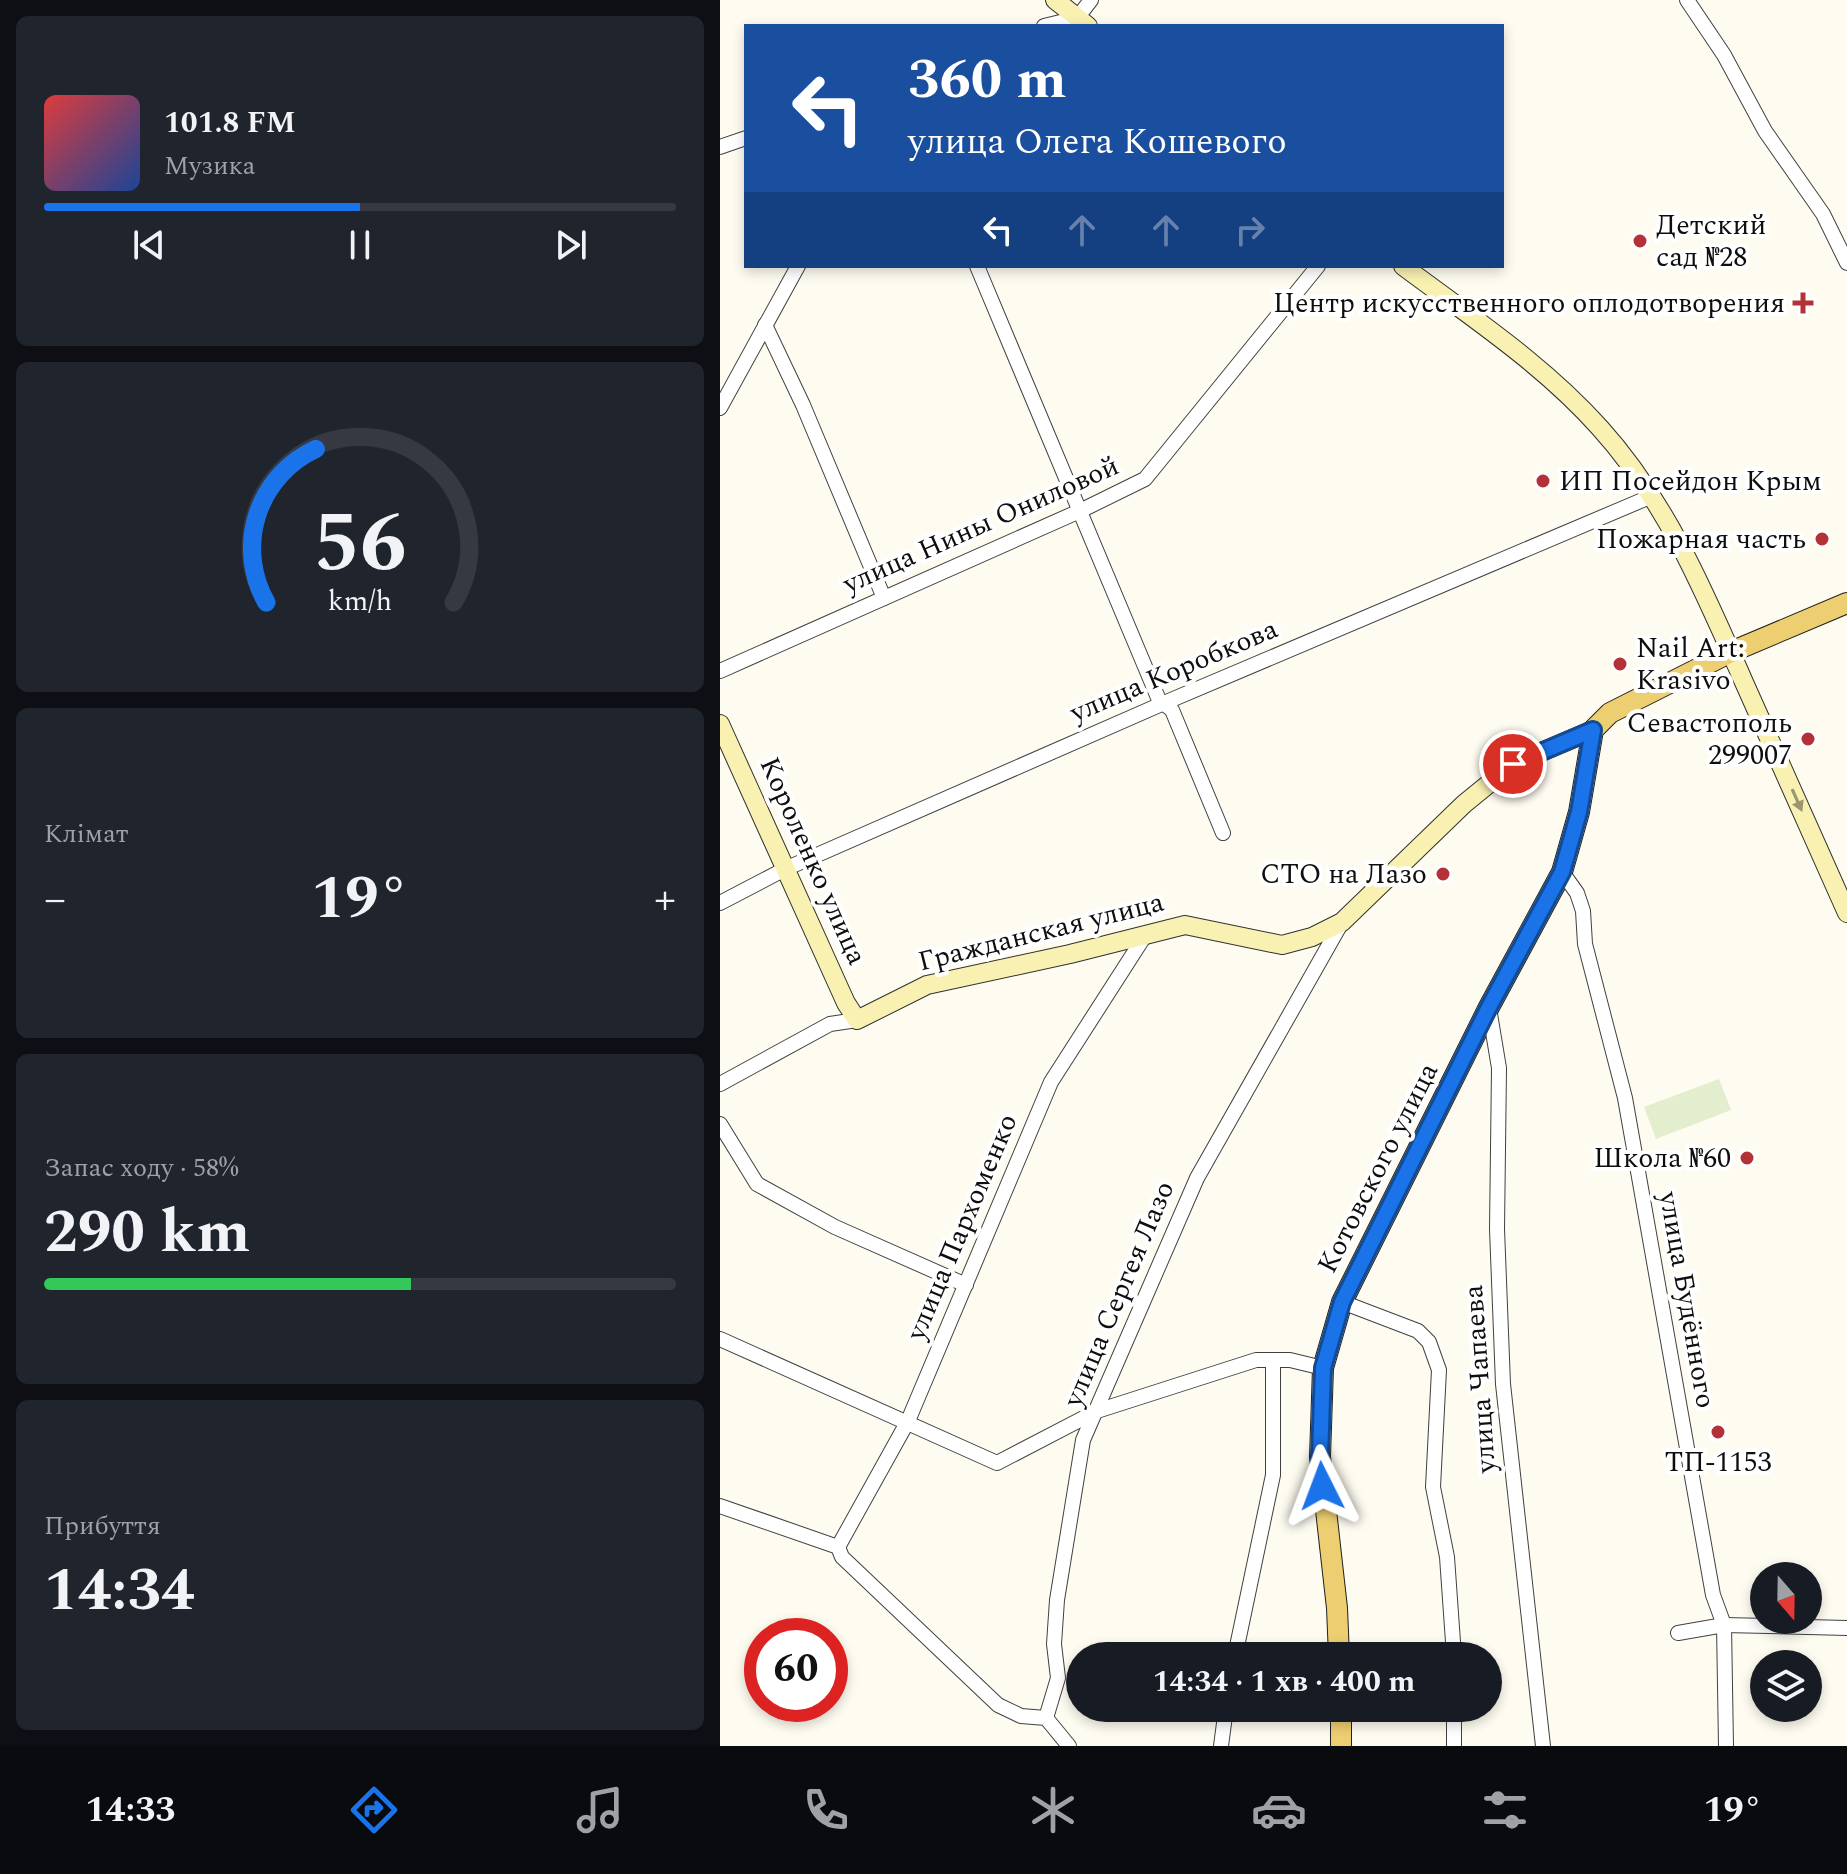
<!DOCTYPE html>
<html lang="uk">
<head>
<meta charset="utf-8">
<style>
	body { margin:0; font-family:Spectral,serif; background:#20242c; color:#f1f3f6; height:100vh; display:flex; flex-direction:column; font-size:30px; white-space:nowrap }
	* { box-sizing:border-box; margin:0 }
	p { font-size:26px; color:#9ea1a6 }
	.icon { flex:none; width:44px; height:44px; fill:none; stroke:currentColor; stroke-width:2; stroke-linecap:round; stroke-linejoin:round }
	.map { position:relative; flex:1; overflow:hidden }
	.panel { display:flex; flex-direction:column; gap:16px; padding:16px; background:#0d0f14; width:720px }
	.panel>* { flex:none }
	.banner { position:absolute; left:24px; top:24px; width:760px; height:244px; border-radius:0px; box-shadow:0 4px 12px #0003; background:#1a4fa0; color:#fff; overflow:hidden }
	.needle { width:52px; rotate:160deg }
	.tools { position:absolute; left:1030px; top:1562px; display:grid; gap:16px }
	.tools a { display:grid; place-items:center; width:72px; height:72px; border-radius:50%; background:#171b24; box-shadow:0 4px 12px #0003; font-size:40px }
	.speed { position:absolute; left:24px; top:1618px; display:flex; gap:16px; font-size:40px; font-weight:700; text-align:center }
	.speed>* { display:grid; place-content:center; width:104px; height:104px; border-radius:50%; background:#171b24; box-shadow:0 4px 12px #0003; line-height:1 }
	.speed .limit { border:12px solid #d22; background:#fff; color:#111 }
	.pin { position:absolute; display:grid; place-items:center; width:68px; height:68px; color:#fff; margin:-34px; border:4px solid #fff; border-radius:50%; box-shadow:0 2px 8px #0007 }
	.me { position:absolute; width:88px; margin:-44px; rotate:357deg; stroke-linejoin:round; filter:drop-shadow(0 0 6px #0008) }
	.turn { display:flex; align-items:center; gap:28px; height:168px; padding:0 32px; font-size:36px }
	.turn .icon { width:104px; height:104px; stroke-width:2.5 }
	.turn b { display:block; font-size:56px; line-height:68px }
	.lanes { display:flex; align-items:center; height:76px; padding:0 32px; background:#0003; justify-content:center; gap:40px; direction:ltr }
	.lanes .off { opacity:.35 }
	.big { font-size:60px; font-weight:700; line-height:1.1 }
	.panel .widget { flex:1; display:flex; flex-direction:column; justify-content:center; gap:12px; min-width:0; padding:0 28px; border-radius:12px; background:#20242c }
	.panel .dial { align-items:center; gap:0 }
	.dial svg { height:208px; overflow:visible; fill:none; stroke:#363941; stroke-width:7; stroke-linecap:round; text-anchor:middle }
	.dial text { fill:#f1f3f6; stroke:none }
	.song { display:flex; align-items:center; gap:24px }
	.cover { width:96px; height:96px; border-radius:12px; background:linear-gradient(135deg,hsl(0 70% 55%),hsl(220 70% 35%)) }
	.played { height:8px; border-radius:4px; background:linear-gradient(90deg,#1a73e8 50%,#363941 50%) }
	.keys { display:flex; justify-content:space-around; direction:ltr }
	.heat { display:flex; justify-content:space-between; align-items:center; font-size:44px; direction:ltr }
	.charge { height:12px; border-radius:6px; background:linear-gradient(90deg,#34c759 58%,#363941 0) }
	.trip { position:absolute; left:346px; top:1642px; width:436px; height:80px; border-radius:40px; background:#171b24; box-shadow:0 4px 12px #0003; font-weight:700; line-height:80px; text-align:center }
	.tabs { display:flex; height:128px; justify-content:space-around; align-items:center; background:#090b0e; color:#9ea1a6 }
	.tabs .icon { width:56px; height:56px }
	.tabs .active { color:#1a73e8 }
	.tabs b { font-size:36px; color:#f1f3f6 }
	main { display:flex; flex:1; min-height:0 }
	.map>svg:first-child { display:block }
</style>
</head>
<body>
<main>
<section class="panel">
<div class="widget">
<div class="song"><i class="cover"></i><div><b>101.8 FM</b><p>Музика</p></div></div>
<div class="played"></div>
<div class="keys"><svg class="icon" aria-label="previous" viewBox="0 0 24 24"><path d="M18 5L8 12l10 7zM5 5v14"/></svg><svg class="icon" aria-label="pause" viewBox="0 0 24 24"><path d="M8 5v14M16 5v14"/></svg><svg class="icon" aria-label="next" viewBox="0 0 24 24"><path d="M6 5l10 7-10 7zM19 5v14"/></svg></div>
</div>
<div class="widget dial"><svg viewBox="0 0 100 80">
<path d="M14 69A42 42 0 1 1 86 69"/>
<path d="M14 69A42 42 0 0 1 33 10" stroke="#1a73e8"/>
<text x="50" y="56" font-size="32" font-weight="700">56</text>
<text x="50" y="72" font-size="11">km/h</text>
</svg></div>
<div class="widget"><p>Клімат</p>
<div class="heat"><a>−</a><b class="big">19°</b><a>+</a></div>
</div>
<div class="widget"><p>Запас ходу · 58%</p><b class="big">290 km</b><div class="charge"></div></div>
<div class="widget"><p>Прибуття</p><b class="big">14:34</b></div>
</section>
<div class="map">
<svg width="1127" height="1746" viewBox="0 0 1127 1746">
	<rect width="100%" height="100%" fill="#fefbf0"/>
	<!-- pitch -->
	<polygon fill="#e2eecd" points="999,1079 1011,1110 936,1139 924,1107"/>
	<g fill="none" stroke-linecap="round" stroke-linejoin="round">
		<!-- street casing -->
		<g stroke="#414141" stroke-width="16">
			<g id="street">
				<polyline points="967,0 1004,55 1045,131 1103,214 1127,263"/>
				<polyline points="324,26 357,18 371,0"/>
				<polyline points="0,147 26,138"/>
				<polyline points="257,266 439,700 452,710 503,833"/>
				<polyline points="45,325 83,405 164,598"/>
				<polyline points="0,408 78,266"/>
				<polyline points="0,671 362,510 425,479 598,266"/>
				<polyline points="842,872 857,893 863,911 865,944 905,1098 993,1595 1004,1625 1006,1746"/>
				<polyline points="0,903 65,869 444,703 932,496"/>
				<polyline points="769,1008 779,1068 777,1229 783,1384 823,1746"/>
				<polyline points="0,1084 110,1024 137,1020"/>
				<polyline points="0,1124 37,1184 115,1227 246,1285"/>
				<polyline points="622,1302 698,1331 709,1342 719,1370 713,1487 727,1557 734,1656"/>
				<polyline points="0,1339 277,1463 377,1411 536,1360 570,1360 603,1368"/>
				<polyline points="0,1506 118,1547 122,1557 278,1705 301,1716 326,1718 349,1746"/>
				<polyline points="118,1547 188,1421 331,1082 426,934"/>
				<polyline points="958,1633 1004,1625 1127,1628"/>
				<polyline points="515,1656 553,1475 553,1360"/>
				<polyline points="326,1718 338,1678 334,1644 337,1600 363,1440 477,1178 622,922"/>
				<polyline points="501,1746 506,1708"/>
				<polyline points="734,1746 734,1708"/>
			</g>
		</g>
		<!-- secondary casing -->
		<g stroke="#303030" stroke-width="20">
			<g id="secondary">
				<polyline points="335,0 368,26"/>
				<path d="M683,266C751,317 823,364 880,428C946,501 984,591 1023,680C1058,757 1092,835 1127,913"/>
				<polyline points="0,724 126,1003 137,1020 207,985 350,954 465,925 562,945 592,937 622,922 744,804 793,764 873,730"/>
			</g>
		</g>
		<!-- primary casing -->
		<g stroke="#1f1f1f" stroke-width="22">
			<g id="primary">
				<polyline points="619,1656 617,1608 600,1457 603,1368 622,1302 769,1007 842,872 859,812 873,730 890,713 1011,652 1127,603"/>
				<polyline points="621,1708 621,1746"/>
			</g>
		</g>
		<!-- street -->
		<use href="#street" stroke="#fff" stroke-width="14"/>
		<!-- secondary -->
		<use href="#secondary" stroke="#f8f1b1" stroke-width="18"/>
		<!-- primary -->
		<use href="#primary" stroke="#edcf71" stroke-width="20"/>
	</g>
	<!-- one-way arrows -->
	<defs><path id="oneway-solid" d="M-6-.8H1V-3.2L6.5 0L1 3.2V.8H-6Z" transform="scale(2)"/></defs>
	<use fill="#9a9670" href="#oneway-solid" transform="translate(1077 800) rotate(66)"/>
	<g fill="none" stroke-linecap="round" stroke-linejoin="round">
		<!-- route casing -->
		<g stroke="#114b97" stroke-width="20">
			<polyline id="route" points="602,1486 600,1457 603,1368 622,1302 769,1007 842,872 859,812 873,730 793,764"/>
		</g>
		<!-- route -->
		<use href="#route" stroke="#1a73e8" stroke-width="14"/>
	</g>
	<!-- markers -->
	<g fill="#b23237" stroke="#fff" stroke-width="3">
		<circle cx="920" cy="241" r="8"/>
		<path d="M1079 291h8v8h8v8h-8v8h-8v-8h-8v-8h8z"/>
		<circle cx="823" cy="481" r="8"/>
		<circle cx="1102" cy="539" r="8"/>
		<circle cx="900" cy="664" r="8"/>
		<circle cx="1088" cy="739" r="8"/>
		<circle cx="723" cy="874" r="8"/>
		<circle cx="1027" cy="1158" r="8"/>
		<circle cx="998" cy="1432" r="8"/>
	</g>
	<g text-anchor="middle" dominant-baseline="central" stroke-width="8" stroke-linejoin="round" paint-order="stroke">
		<!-- poi labels -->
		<g font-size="28" fill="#0e0e0e" stroke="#fff" text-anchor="end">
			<text x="936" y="225" text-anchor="start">Детский<tspan x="936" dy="32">сад №28</tspan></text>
			<text x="1065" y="303">Центр искусственного оплодотворения</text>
			<text x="839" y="481" text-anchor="start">ИП Посейдон Крым</text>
			<text x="1086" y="539">Пожарная часть</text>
			<text x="916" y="648" text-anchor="start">Nail Art:<tspan x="916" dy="32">Krasivo</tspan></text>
			<text x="1072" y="723">Севастополь<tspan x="1072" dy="32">299007</tspan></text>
			<text x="707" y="874">СТО на Лазо</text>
			<text x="1011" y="1158">Школа №60</text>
			<text x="998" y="1462" text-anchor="middle">ТП-1153</text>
		</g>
		<!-- street labels -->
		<g font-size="28" fill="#0e0e0e" stroke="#fff">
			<text transform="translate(261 525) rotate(-24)">улица Нины Ониловой</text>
			<text transform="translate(454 671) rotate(-23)">улица Коробкова</text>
			<text transform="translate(93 861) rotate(66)">Короленко улица</text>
			<text transform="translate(321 932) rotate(-14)">Гражданская улица</text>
			<text transform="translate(658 1168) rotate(-63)">Котовского улица</text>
			<text transform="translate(242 1227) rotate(-67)">улица Пархоменко</text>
			<text transform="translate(399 1294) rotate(-67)">улица Сергея Лазо</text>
			<text transform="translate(967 1300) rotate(80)">улица Будённого</text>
			<text transform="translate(760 1379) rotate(-94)">улица Чапаева</text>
		</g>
	</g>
</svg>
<div class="tools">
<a><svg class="needle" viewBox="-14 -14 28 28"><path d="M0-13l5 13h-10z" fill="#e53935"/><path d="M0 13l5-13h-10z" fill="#9ea1a6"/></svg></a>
<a><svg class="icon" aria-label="layers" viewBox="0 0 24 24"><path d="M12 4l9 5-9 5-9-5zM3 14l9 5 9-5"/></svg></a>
</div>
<div class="speed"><div class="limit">60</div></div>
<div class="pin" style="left:793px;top:764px;background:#d93025"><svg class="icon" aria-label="arrive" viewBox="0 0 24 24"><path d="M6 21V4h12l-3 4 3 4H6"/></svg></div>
<svg class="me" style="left:602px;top:1486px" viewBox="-20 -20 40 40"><path d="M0-17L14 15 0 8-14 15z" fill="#1a73e8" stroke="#fff" stroke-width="4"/></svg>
<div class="trip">14:34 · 1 хв · 400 m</div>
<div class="banner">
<div class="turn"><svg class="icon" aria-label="left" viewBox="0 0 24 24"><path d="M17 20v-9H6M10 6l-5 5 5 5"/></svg><div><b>360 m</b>улица Олега Кошевого</div></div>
<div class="lanes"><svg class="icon" aria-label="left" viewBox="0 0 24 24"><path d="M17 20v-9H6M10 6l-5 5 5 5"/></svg><svg class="icon off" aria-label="ahead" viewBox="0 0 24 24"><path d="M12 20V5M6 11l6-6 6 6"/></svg><svg class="icon off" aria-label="ahead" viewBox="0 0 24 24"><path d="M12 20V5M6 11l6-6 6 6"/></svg><svg class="icon off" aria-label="right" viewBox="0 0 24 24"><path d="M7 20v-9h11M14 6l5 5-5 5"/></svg></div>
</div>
</div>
</main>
<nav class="tabs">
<b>14:33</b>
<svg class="icon active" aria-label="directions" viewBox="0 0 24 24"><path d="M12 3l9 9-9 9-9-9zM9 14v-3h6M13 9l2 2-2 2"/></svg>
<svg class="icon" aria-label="music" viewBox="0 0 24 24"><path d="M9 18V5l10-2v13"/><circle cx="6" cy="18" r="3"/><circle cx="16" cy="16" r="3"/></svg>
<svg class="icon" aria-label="phone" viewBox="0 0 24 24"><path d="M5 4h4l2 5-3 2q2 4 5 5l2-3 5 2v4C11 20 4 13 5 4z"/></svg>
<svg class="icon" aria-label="climate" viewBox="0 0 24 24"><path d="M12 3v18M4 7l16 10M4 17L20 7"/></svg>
<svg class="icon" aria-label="car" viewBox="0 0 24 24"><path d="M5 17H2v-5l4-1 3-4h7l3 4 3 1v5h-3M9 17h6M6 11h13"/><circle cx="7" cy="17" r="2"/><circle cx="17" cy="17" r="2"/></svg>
<svg class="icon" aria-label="filters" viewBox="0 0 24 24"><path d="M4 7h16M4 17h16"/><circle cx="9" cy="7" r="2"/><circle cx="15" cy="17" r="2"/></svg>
<b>19°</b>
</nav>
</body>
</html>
